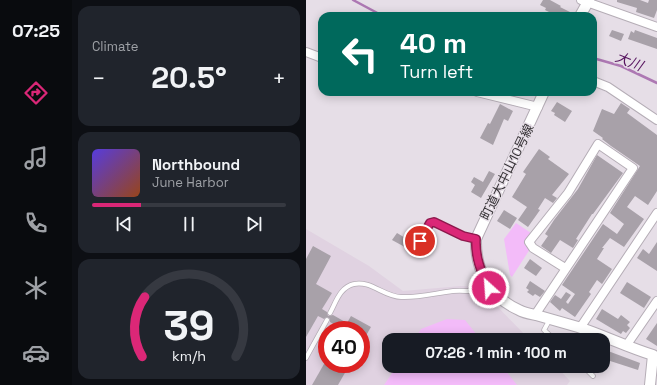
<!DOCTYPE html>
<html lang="en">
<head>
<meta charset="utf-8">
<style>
	body { margin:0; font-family:"Space Grotesk","Noto Sans JP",sans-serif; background:#20242c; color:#f1f3f6; height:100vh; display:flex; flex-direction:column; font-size:15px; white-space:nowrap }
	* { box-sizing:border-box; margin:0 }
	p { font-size:13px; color:#9ea1a6 }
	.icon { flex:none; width:22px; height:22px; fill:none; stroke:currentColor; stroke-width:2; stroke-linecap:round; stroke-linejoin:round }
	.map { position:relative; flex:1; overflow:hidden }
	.side { display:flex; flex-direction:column; gap:6px; padding:6px; background:#0d0f14; width:234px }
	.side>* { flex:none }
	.guide { position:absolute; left:12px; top:12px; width:279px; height:84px; border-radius:12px; box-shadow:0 2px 10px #0003; background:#00695c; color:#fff; overflow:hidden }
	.speed { position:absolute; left:12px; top:321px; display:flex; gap:8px; font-size:20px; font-weight:700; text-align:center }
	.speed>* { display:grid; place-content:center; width:52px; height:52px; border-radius:50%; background:#171b24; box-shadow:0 2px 10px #0003; line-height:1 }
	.speed .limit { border:6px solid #d22; background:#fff; color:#111 }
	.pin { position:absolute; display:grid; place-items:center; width:34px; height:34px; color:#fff; margin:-17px; border:2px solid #fff; border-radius:50%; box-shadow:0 1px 4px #0007 }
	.me { position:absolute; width:44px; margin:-22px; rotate:334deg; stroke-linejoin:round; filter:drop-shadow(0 0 3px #0008) }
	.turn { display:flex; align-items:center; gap:14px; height:84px; padding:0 16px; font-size:18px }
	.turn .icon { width:52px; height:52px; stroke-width:2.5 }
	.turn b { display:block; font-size:28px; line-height:34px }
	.big { font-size:30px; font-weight:700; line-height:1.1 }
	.side .widget { flex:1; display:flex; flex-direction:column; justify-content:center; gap:6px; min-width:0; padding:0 14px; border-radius:12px; background:#20242c }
	.side .dial { align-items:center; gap:0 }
	.dial svg { height:104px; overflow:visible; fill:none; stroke:#363941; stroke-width:7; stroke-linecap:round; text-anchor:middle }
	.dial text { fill:#f1f3f6; stroke:none }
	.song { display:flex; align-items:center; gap:12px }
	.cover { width:48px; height:48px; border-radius:6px; background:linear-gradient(135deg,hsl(250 70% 55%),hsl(20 70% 35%)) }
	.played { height:4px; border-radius:2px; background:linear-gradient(90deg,#db2777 25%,#363941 25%) }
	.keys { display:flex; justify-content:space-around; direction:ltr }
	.heat { display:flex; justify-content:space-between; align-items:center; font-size:22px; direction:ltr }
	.trip { position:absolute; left:76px; top:333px; width:228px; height:40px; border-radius:12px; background:#171b24; box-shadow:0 2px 10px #0003; font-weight:700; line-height:40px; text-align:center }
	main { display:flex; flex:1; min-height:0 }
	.tabs { display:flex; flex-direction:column; width:72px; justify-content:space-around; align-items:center; background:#090b0e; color:#9ea1a6 }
	.tabs .icon { width:28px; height:28px }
	.tabs .selected { color:#db2777 }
	.tabs b { font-size:18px; color:#f1f3f6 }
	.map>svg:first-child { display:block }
</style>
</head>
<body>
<main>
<nav class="tabs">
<b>07:25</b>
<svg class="icon selected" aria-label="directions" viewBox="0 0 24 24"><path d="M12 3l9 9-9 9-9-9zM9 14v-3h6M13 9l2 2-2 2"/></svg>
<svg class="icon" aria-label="music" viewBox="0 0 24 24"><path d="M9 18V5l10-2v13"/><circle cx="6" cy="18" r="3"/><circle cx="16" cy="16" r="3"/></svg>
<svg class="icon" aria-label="phone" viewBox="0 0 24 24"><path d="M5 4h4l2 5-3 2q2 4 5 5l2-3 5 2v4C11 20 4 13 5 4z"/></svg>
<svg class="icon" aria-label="climate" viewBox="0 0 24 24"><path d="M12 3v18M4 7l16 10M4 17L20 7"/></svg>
<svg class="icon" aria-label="car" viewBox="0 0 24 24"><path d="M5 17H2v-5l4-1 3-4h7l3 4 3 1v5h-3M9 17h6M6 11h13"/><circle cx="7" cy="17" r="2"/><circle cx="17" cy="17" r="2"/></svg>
</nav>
<section class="side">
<div class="widget"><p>Climate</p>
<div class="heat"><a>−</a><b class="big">20.5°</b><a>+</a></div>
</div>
<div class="widget">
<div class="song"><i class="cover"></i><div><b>Northbound</b><p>June Harbor</p></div></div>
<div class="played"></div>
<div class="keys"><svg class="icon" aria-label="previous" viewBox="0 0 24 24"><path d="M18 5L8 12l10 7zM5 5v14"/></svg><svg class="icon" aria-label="pause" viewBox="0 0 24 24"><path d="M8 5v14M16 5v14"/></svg><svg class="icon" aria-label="next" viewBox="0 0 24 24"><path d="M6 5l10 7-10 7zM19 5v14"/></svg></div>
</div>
<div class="widget dial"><svg viewBox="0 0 100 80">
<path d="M14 69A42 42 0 1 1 86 69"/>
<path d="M14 69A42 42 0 0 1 16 23" stroke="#db2777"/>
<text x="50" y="56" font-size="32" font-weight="700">39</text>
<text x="50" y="72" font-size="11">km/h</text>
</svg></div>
</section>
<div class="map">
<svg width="351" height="385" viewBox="0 0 351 385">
	<rect width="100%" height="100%" fill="#e6dee7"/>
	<!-- built -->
	<path fill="#e0d2e1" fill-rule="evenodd" d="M0,229L63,266L97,291L155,286L172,287L224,340H83V366H250L264,381L261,385H0ZM21,330H55V364H21Z"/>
	<!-- green -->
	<g fill="#f3bbf9">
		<polygon points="210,223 225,233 218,244 224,249 206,277 204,275 198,239"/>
		<polygon points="141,319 159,320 175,340 108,340 115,329"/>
		<polygon points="91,366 196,366 211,385 78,385"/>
	</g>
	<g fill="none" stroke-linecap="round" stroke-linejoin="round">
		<!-- stream -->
		<g stroke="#ad78b3" stroke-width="2.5">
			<polyline points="47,0 77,16"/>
			<polyline points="287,58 315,66 351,83"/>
		</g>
	</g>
	<!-- building -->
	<g fill="#a8a1a9">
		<polygon points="237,0 244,0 255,6 254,7 268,14 268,16 251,16 239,10 240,8 234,5"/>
		<polygon points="311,0 334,0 342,3 343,0 351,0 351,10 348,18 330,12 331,8 311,2"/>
		<polygon points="306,30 318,34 315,41 303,36"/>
		<polygon points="329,30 351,38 351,49 322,39 325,31 328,33"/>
		<polygon points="251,102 266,111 259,122 248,115 249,113 245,111"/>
		<polygon points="315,103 324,109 321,113 351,135 351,191 342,205 329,196 321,207 338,219 318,247 304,238 296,248 298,248 291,259 306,269 296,284 291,280 283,292 285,294 269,317 256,308 254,311 244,302 249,295 255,299 260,292 265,295 260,302 262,304 269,294 256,285 297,224 311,234 318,224 304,213 334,166 305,146 296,139 297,138 287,131 296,109 308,114"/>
		<polygon points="194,104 207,111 202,121 198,119 187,145 174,138 182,123 184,124"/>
		<polygon points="233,149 244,157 242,159 263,174 246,195 251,198 247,203 239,198 232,209 234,210 222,227 212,220 221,207 206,197 220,174 217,172"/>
		<polygon points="291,155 317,173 287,214 286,214 270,239 272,240 267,248 254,240 245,253 235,246 242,236 239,234 248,220 272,189"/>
		<polygon points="183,171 189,174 175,198 165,192 169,185 165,182 168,177 177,182"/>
		<polygon points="198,210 211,218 204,229 191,221"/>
		<polygon points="91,233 111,245 108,252 86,240"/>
		<polygon points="351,242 351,271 331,258 337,249 343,254"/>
		<polygon points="7,246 25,256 10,284 26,293 16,309 21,312 22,316 27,315 41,323 45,316 65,327 55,344 55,330 37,330 24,322 24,319 21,317 18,319 12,316 0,337 0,259"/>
		<polygon points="224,259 236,268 230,276 218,268"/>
		<polygon points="224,281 239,291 234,297 229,294 227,296 221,292 223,290 220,288"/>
		<polygon points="321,282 345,297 338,308 314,293"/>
		<polygon points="296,309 312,319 315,315 324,322 321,325 324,328 320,333 317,331 315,334 290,319"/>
		<polygon points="351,323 351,346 340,339"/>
		<polygon points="302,351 334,363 332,370 298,359"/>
		<polygon points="18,364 44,364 32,385 6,385"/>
	</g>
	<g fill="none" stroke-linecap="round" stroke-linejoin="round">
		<!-- service casing -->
		<g stroke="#b5adb6" stroke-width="5.5">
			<g id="service">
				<polyline points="115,241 124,223 127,222 157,236 170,239"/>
				<path d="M24,313C30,302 34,287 48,284C64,280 79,297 95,297C112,298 130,293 147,291C161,290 169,293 183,288"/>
				<polyline points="244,319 238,330 249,340"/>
				<polyline points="0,358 21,320"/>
				<polyline points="277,366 287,376"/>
			</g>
		</g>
		<!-- minor casing -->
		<g stroke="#b5adb6" stroke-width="10">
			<g id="minor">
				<polyline points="275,0 351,27"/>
				<polyline points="0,52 16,58"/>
				<polyline points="287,81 302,87 351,120"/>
				<polyline points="171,92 232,107"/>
				<polyline points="229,315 327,168 292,144 262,193 223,242 227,248 259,268"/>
				<polyline points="274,328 351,213"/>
				<polyline points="320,346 351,301"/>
			</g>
		</g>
		<!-- tertiary casing -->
		<g stroke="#b5adb6" stroke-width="12">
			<g id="tertiary">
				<polyline points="274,16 283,0"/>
				<path d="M238,92L170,239C169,270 184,297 213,310C218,313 225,314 230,315C244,319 258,323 272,327C297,335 321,347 347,355L344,385"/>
			</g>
		</g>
		<!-- service -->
		<use href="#service" stroke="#fff" stroke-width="4"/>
		<!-- minor -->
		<use href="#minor" stroke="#fff" stroke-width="8"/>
		<!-- tertiary -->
		<use href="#tertiary" stroke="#fff" stroke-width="10"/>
	</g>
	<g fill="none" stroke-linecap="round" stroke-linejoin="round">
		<!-- route casing -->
		<g stroke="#8e194d" stroke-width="10">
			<path id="route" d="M114,241L124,223L128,222L157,236L170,239C169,257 175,272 183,288"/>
		</g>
		<!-- route -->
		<use href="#route" stroke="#db2777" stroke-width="7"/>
	</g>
	<g text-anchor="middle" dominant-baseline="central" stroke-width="3" stroke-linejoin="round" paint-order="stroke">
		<!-- street labels -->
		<g font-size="13" fill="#363336" stroke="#e6dee7">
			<text transform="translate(201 172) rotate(-64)">町道大中山10号線</text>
		</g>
		<!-- water labels -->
		<g font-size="14" font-style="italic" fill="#56135e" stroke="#e6dee7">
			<text transform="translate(323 61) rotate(22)">大川</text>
		</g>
	</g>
</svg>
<div class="speed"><div class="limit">40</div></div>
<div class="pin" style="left:114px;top:241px;background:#d93025"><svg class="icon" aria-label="arrive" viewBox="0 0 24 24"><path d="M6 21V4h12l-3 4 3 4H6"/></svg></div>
<svg class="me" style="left:183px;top:288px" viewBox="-20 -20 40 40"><circle r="17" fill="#db2777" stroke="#fff" stroke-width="3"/><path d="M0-11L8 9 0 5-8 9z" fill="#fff"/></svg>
<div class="trip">07:26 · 1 min · 100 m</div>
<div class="guide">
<div class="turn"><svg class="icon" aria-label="left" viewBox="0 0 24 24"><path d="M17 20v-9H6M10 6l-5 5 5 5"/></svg><div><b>40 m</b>Turn left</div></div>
</div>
</div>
</main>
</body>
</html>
